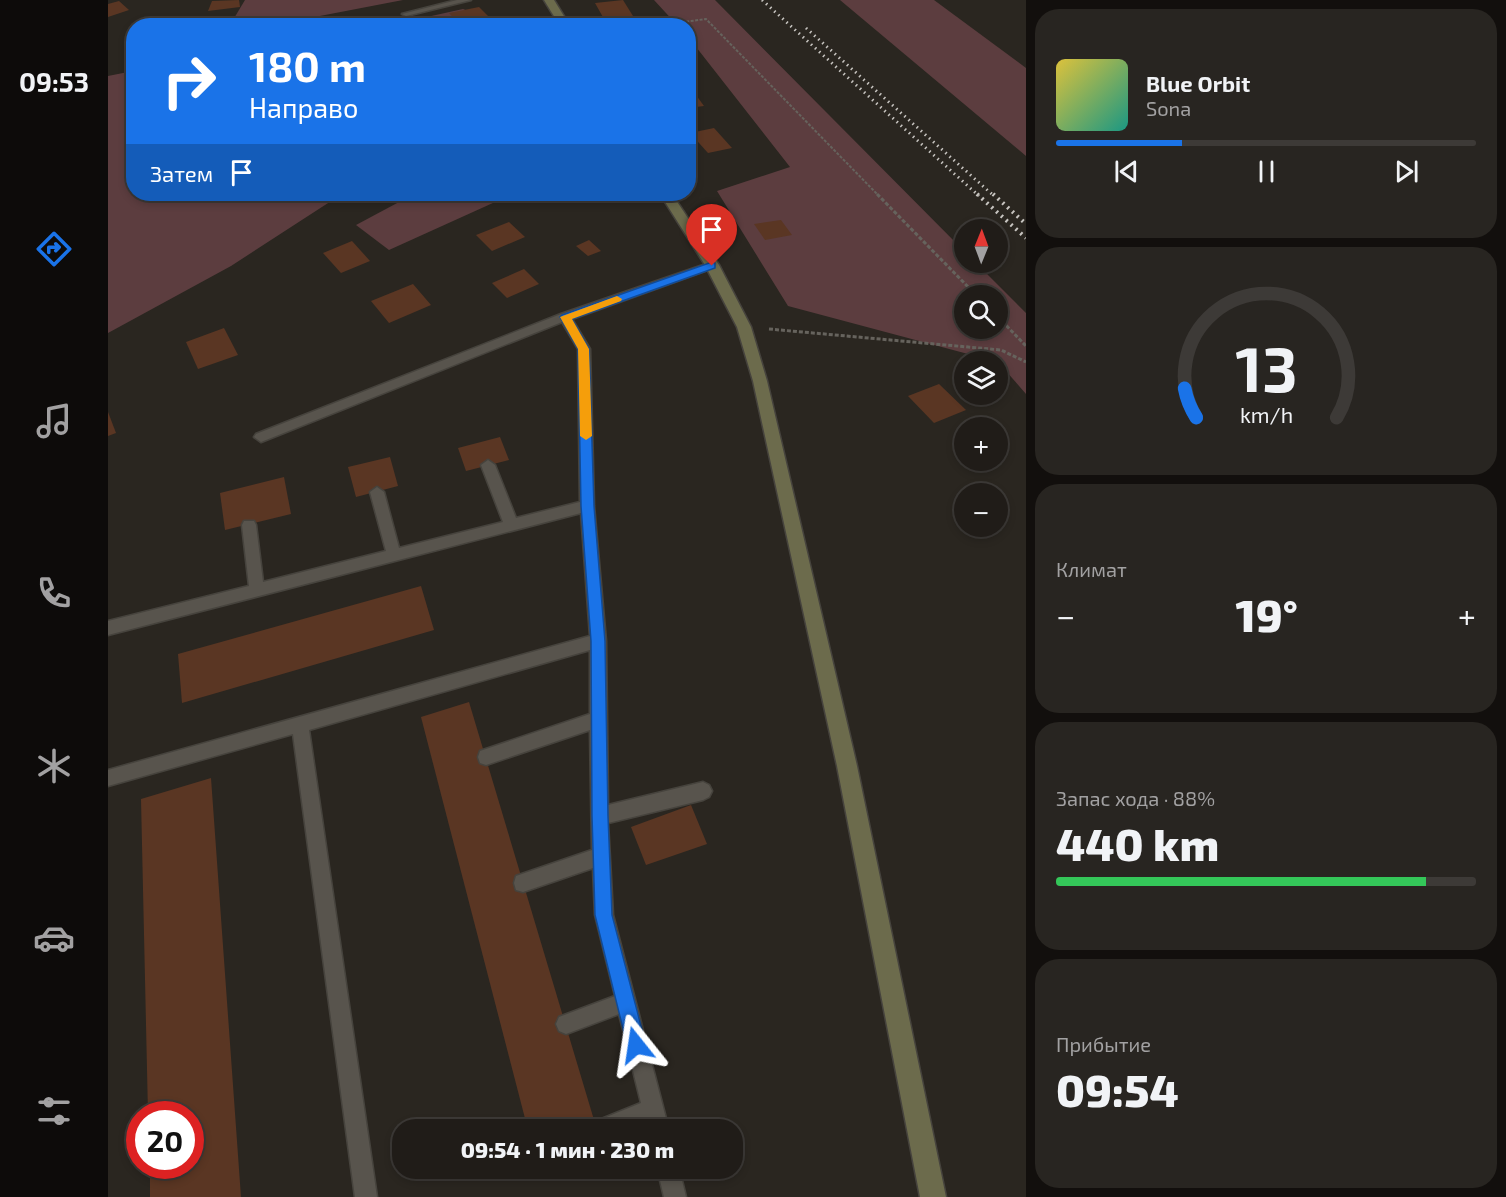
<!DOCTYPE html>
<html lang="ru">
<head>
<meta charset="utf-8">
<style>
	body { margin:0; font-family:"Exo 2",sans-serif; background:#282521; color:#f1f3f6; height:100vh; display:flex; flex-direction:column; font-size:22px; white-space:nowrap }
	* { box-sizing:border-box; margin:0 }
	p { font-size:20px; color:#a2a1a2 }
	.icon { flex:none; width:33px; height:33px; fill:none; stroke:currentColor; stroke-width:2; stroke-linecap:round; stroke-linejoin:round }
	.map { position:relative; flex:1; overflow:hidden }
	.drawer { display:flex; flex-direction:column; gap:9px; padding:9px; background:#120f0d; width:480px }
	.drawer>* { flex:none }
	.guide { position:absolute; left:18px; top:18px; width:570px; height:183px; border-radius:24px; box-shadow:0 3px 9px #0003,0 0 0 2px #3d3a37; background:#1a73e8; color:#fff; overflow:hidden }
	.needle { width:39px; rotate:1deg }
	.tools { position:absolute; left:846px; top:219px; display:grid; gap:12px }
	.tools a { display:grid; place-items:center; width:54px; height:54px; border-radius:50%; background:#201c18; box-shadow:0 3px 9px #0003,0 0 0 2px #3d3a37; font-size:30px }
	.speed { position:absolute; left:18px; top:1101px; display:flex; gap:12px; font-size:30px; font-weight:700; text-align:center }
	.speed>* { display:grid; place-content:center; width:78px; height:78px; border-radius:50%; background:#201c18; box-shadow:0 3px 9px #0003,0 0 0 2px #3d3a37; line-height:1 }
	.speed .limit { border:9px solid #d22; background:#fff; color:#111 }
	.pin { position:absolute; display:grid; place-items:center; width:51px; height:51px; color:#fff; margin:-62px -26px; border-radius:50% 50% 50% 0; rotate:-45deg; box-shadow:0 0 6px #0007 }
	.pin .icon { rotate:45deg }
	.me { position:absolute; width:66px; margin:-33px; rotate:345deg; stroke-linejoin:round; filter:drop-shadow(0 0 4px #0008) }
	.turn { display:flex; align-items:center; gap:21px; height:126px; padding:0 24px; font-size:27px }
	.turn .icon { width:78px; height:78px; stroke-width:2.5 }
	.turn b { display:block; font-size:42px; line-height:51px }
	.then { display:flex; align-items:center; height:57px; padding:0 24px; background:#0003; gap:12px; font-size:22px }
	.big { font-size:45px; font-weight:800; line-height:1.1 }
	.drawer .widget { flex:1; display:flex; flex-direction:column; justify-content:center; gap:9px; min-width:0; padding:0 21px; border-radius:24px; background:#282521 }
	.drawer .dial { align-items:center; gap:0 }
	.dial svg { height:156px; overflow:visible; fill:none; stroke:#3d3a37; stroke-width:7; stroke-linecap:round; text-anchor:middle }
	.dial text { fill:#f1f3f6; stroke:none }
	.song { display:flex; align-items:center; gap:18px }
	.cover { width:72px; height:72px; border-radius:9px; background:linear-gradient(135deg,hsl(50 70% 55%),hsl(170 70% 35%)) }
	.played { height:6px; border-radius:3px; background:linear-gradient(90deg,#1a73e8 30%,#3d3a37 30%) }
	.keys { display:flex; justify-content:space-around; direction:ltr }
	.heat { display:flex; justify-content:space-between; align-items:center; font-size:33px; direction:ltr }
	.charge { height:9px; border-radius:4px; background:linear-gradient(90deg,#34c759 88%,#3d3a37 0) }
	.trip { position:absolute; left:284px; top:1119px; width:351px; height:60px; border-radius:24px; background:#201c18; box-shadow:0 3px 9px #0003,0 0 0 2px #3d3a37; font-weight:800; line-height:60px; text-align:center }
	main { display:flex; flex:1; min-height:0 }
	.tabs { display:flex; flex-direction:column; width:108px; justify-content:space-around; align-items:center; background:#0d0b0a; color:#a2a1a2 }
	.tabs .icon { width:42px; height:42px }
	.tabs .on { color:#1a73e8 }
	.tabs b { font-size:27px; color:#f1f3f6 }
	.map>svg:first-child { display:block }
</style>
</head>
<body>
<main>
<nav class="tabs">
<b>09:53</b>
<svg class="icon on" aria-label="directions" viewBox="0 0 24 24"><path d="M12 3l9 9-9 9-9-9zM9 14v-3h6M13 9l2 2-2 2"/></svg>
<svg class="icon" aria-label="music" viewBox="0 0 24 24"><path d="M9 18V5l10-2v13"/><circle cx="6" cy="18" r="3"/><circle cx="16" cy="16" r="3"/></svg>
<svg class="icon" aria-label="phone" viewBox="0 0 24 24"><path d="M5 4h4l2 5-3 2q2 4 5 5l2-3 5 2v4C11 20 4 13 5 4z"/></svg>
<svg class="icon" aria-label="climate" viewBox="0 0 24 24"><path d="M12 3v18M4 7l16 10M4 17L20 7"/></svg>
<svg class="icon" aria-label="car" viewBox="0 0 24 24"><path d="M5 17H2v-5l4-1 3-4h7l3 4 3 1v5h-3M9 17h6M6 11h13"/><circle cx="7" cy="17" r="2"/><circle cx="17" cy="17" r="2"/></svg>
<svg class="icon" aria-label="filters" viewBox="0 0 24 24"><path d="M4 7h16M4 17h16"/><circle cx="9" cy="7" r="2"/><circle cx="15" cy="17" r="2"/></svg>
</nav>
<div class="map">
<svg width="918" height="1197" viewBox="0 0 918 1197">
	<rect width="100%" height="100%" fill="#2a2620"/>
	<!-- green -->
	<g fill="#5c3d3f" fill-rule="evenodd">
		<polygon points="137,0 295,0 165,25 122,25"/>
		<path d="M546,0H607L856,251V262L868,263L918,313V394L890,362L680,306L609,191L682,167L581,38L580,26L569,25ZM856,296H890V328H856Z"/>
		<polygon points="732,0 826,0 918,68 918,156"/>
		<polygon points="355,9 396,25 278,26"/>
		<polygon points="25,71 26,194 234,194 123,266 0,333 0,76"/>
		<polygon points="306,194 405,194 281,250 248,225"/>
	</g>
	<!-- building -->
	<g fill="#5a3623">
		<polygon points="131,0 132,7 100,11 104,1"/>
		<polygon points="515,0 530,24 500,26 487,3"/>
		<polygon points="11,1 21,10 0,17 0,4"/>
		<polygon points="371,7 381,17 351,24 341,13"/>
		<polygon points="588,95 596,106 580,108 580,96"/>
		<polygon points="606,128 624,148 600,153 582,133"/>
		<polygon points="475,194 503,194 485,201"/>
		<polygon points="673,220 684,235 657,240 646,224"/>
		<polygon points="401,222 417,237 384,251 368,235"/>
		<polygon points="481,240 493,251 480,256 468,246"/>
		<polygon points="244,241 262,261 233,273 215,253"/>
		<polygon points="416,269 431,284 399,298 384,283"/>
		<polygon points="305,284 323,305 281,323 263,301"/>
		<polygon points="116,328 130,355 90,369 78,342"/>
		<polygon points="831,384 858,410 826,423 800,396"/>
		<polygon points="0,412 8,433 0,436"/>
		<polygon points="392,437 401,460 358,471 350,448"/>
		<polygon points="282,457 290,486 248,497 240,467"/>
		<polygon points="176,477 183,514 117,530 112,493"/>
		<polygon points="313,586 326,630 74,703 70,654"/>
		<polygon points="361,702 489,1130 420,1130 313,717"/>
		<polygon points="103,778 133,1197 42,1197 42,1166 82,1166 82,1114 40,1114 33,799"/>
		<polygon points="583,805 599,844 538,865 523,827"/>
		<polygon points="431,1168 459,1168 459,1169 433,1179"/>
	</g>
	<g fill="none" stroke-linecap="round" stroke-linejoin="round">
		<!-- lane casing -->
		<g stroke="#46433d" stroke-width="3">
			<g id="lane">
				<polygon points="349,0 363,0 298,16 294,14"/>
				<polygon points="604,262 608,263 608,267 464,319 482,349 486,506 498,641 500,805 595,782 601,785 604,791 601,797 595,800 500,823 505,915 561,1130 539,1130 538,1123 521,1130 484,1130 486,1122 533,1103 511,1014 458,1034 451,1031 448,1024 451,1017 507,996 487,915 485,868 415,892 408,890 406,883 408,876 484,850 482,730 378,765 372,763 370,757 372,751 378,749 482,714 482,650 201,730 269,1197 247,1197 185,734 0,786 0,770 482,636 473,513 0,635 0,621 141,586 134,525 136,521 146,521 148,525 155,582 278,551 262,492 269,487 276,492 291,548 395,522 373,465 380,460 387,465 408,518 472,502 470,349 454,322 158,440 153,442 146,437 148,434 453,314"/>
				<polygon points="549,1168 571,1168 578,1197 556,1197"/>
			</g>
		</g>
		<!-- secondary casing -->
		<g stroke="#46433d" stroke-width="3">
			<g id="secondary">
				<polygon points="436,0 446,0 462,26 452,26"/>
				<polygon points="552,194 564,194 611,265 643,327 659,381 749,766 838,1197 812,1197 729,766 645,381 629,327 597,265"/>
			</g>
		</g>
		<!-- path-far1 -->
		<polyline stroke="#66635d" stroke-width="2" stroke-dasharray="3 1.5" stroke-linecap="butt" points="547,26 598,19 771,196"/>
		<!-- path -->
		<g stroke="#66635d" stroke-width="3" stroke-dasharray="4 2" stroke-linecap="butt">
			<polyline points="769,194 869,296"/>
			<polyline points="890,317 918,346"/>
			<polyline points="661,329 893,350 918,362"/>
		</g>
		<!-- lane -->
		<use href="#lane" fill="#58544d" fill-rule="evenodd"/>
		<!-- secondary -->
		<use href="#secondary" fill="#6c6b4c" fill-rule="evenodd"/>
		<!-- rail-far1 -->
		<g stroke="#c7c4c0" stroke-width="3" stroke-dasharray="1.5 4" stroke-linecap="butt">
			<polyline points="654,0 871,196"/>
			<polyline points="698,28 886,196"/>
		</g>
		<!-- rail -->
		<g stroke="#c7c4c0" stroke-width="4" stroke-dasharray="2 4.5" stroke-linecap="butt">
			<polyline points="869,194 918,238"/>
			<polyline points="885,194 918,224"/>
		</g>
	</g>
	<!-- route -->
	<polygon fill="#1a73e8" stroke="#114b97" stroke-width="1.5" points="604,262 607,263 607,268 464,319 481,349 486,506 497,641 500,816 504,915 538,1045 535,1051 528,1054 522,1051 519,1045 487,915 484,816 483,641 473,506 470,349 452,317 454,315"/>
	<!-- slow -->
	<polygon fill="#f59e0b" points="509,296 514,299 513,301 464,319 481,349 484,436 478,440 472,436 470,349 452,317"/>
</svg>
<div class="tools">
<a><svg class="needle" viewBox="-14 -14 28 28"><path d="M0-13l5 13h-10z" fill="#e53935"/><path d="M0 13l5-13h-10z" fill="#a2a1a2"/></svg></a>
<a><svg class="icon" aria-label="search" viewBox="0 0 24 24"><circle cx="10" cy="10" r="6"/><path d="M15 15l6 6"/></svg></a>
<a><svg class="icon" aria-label="layers" viewBox="0 0 24 24"><path d="M12 4l9 5-9 5-9-5zM3 14l9 5 9-5"/></svg></a>
<a>+</a>
<a>−</a>
</div>
<div class="speed"><div class="limit">20</div></div>
<div class="pin" style="left:604px;top:266px;background:#d93025"><svg class="icon" aria-label="arrive" viewBox="0 0 24 24"><path d="M6 21V4h12l-3 4 3 4H6"/></svg></div>
<svg class="me" style="left:528px;top:1045px" viewBox="-20 -20 40 40"><path d="M0-17L14 15 0 8-14 15z" fill="#1a73e8" stroke="#fff" stroke-width="4"/></svg>
<div class="trip">09:54 · 1 мин · 230 m</div>
<div class="guide">
<div class="turn"><svg class="icon" aria-label="right" viewBox="0 0 24 24"><path d="M7 20v-9h11M14 6l5 5-5 5"/></svg><div><b>180 m</b>Направо</div></div>
<div class="then">Затем<svg class="icon" aria-label="arrive" viewBox="0 0 24 24"><path d="M6 21V4h12l-3 4 3 4H6"/></svg></div>
</div>
</div>
<section class="drawer">
<div class="widget">
<div class="song"><i class="cover"></i><div><b>Blue Orbit</b><p>Sona</p></div></div>
<div class="played"></div>
<div class="keys"><svg class="icon" aria-label="previous" viewBox="0 0 24 24"><path d="M18 5L8 12l10 7zM5 5v14"/></svg><svg class="icon" aria-label="pause" viewBox="0 0 24 24"><path d="M8 5v14M16 5v14"/></svg><svg class="icon" aria-label="next" viewBox="0 0 24 24"><path d="M6 5l10 7-10 7zM19 5v14"/></svg></div>
</div>
<div class="widget dial"><svg viewBox="0 0 100 80">
<path d="M14 69A42 42 0 1 1 86 69"/>
<path d="M14 69A42 42 0 0 1 8 54" stroke="#1a73e8"/>
<text x="50" y="56" font-size="32" font-weight="700">13</text>
<text x="50" y="72" font-size="11">km/h</text>
</svg></div>
<div class="widget"><p>Климат</p>
<div class="heat"><a>−</a><b class="big">19°</b><a>+</a></div>
</div>
<div class="widget"><p>Запас хода · 88%</p><b class="big">440 km</b><div class="charge"></div></div>
<div class="widget"><p>Прибытие</p><b class="big">09:54</b></div>
</section>
</main>
</body>
</html>
